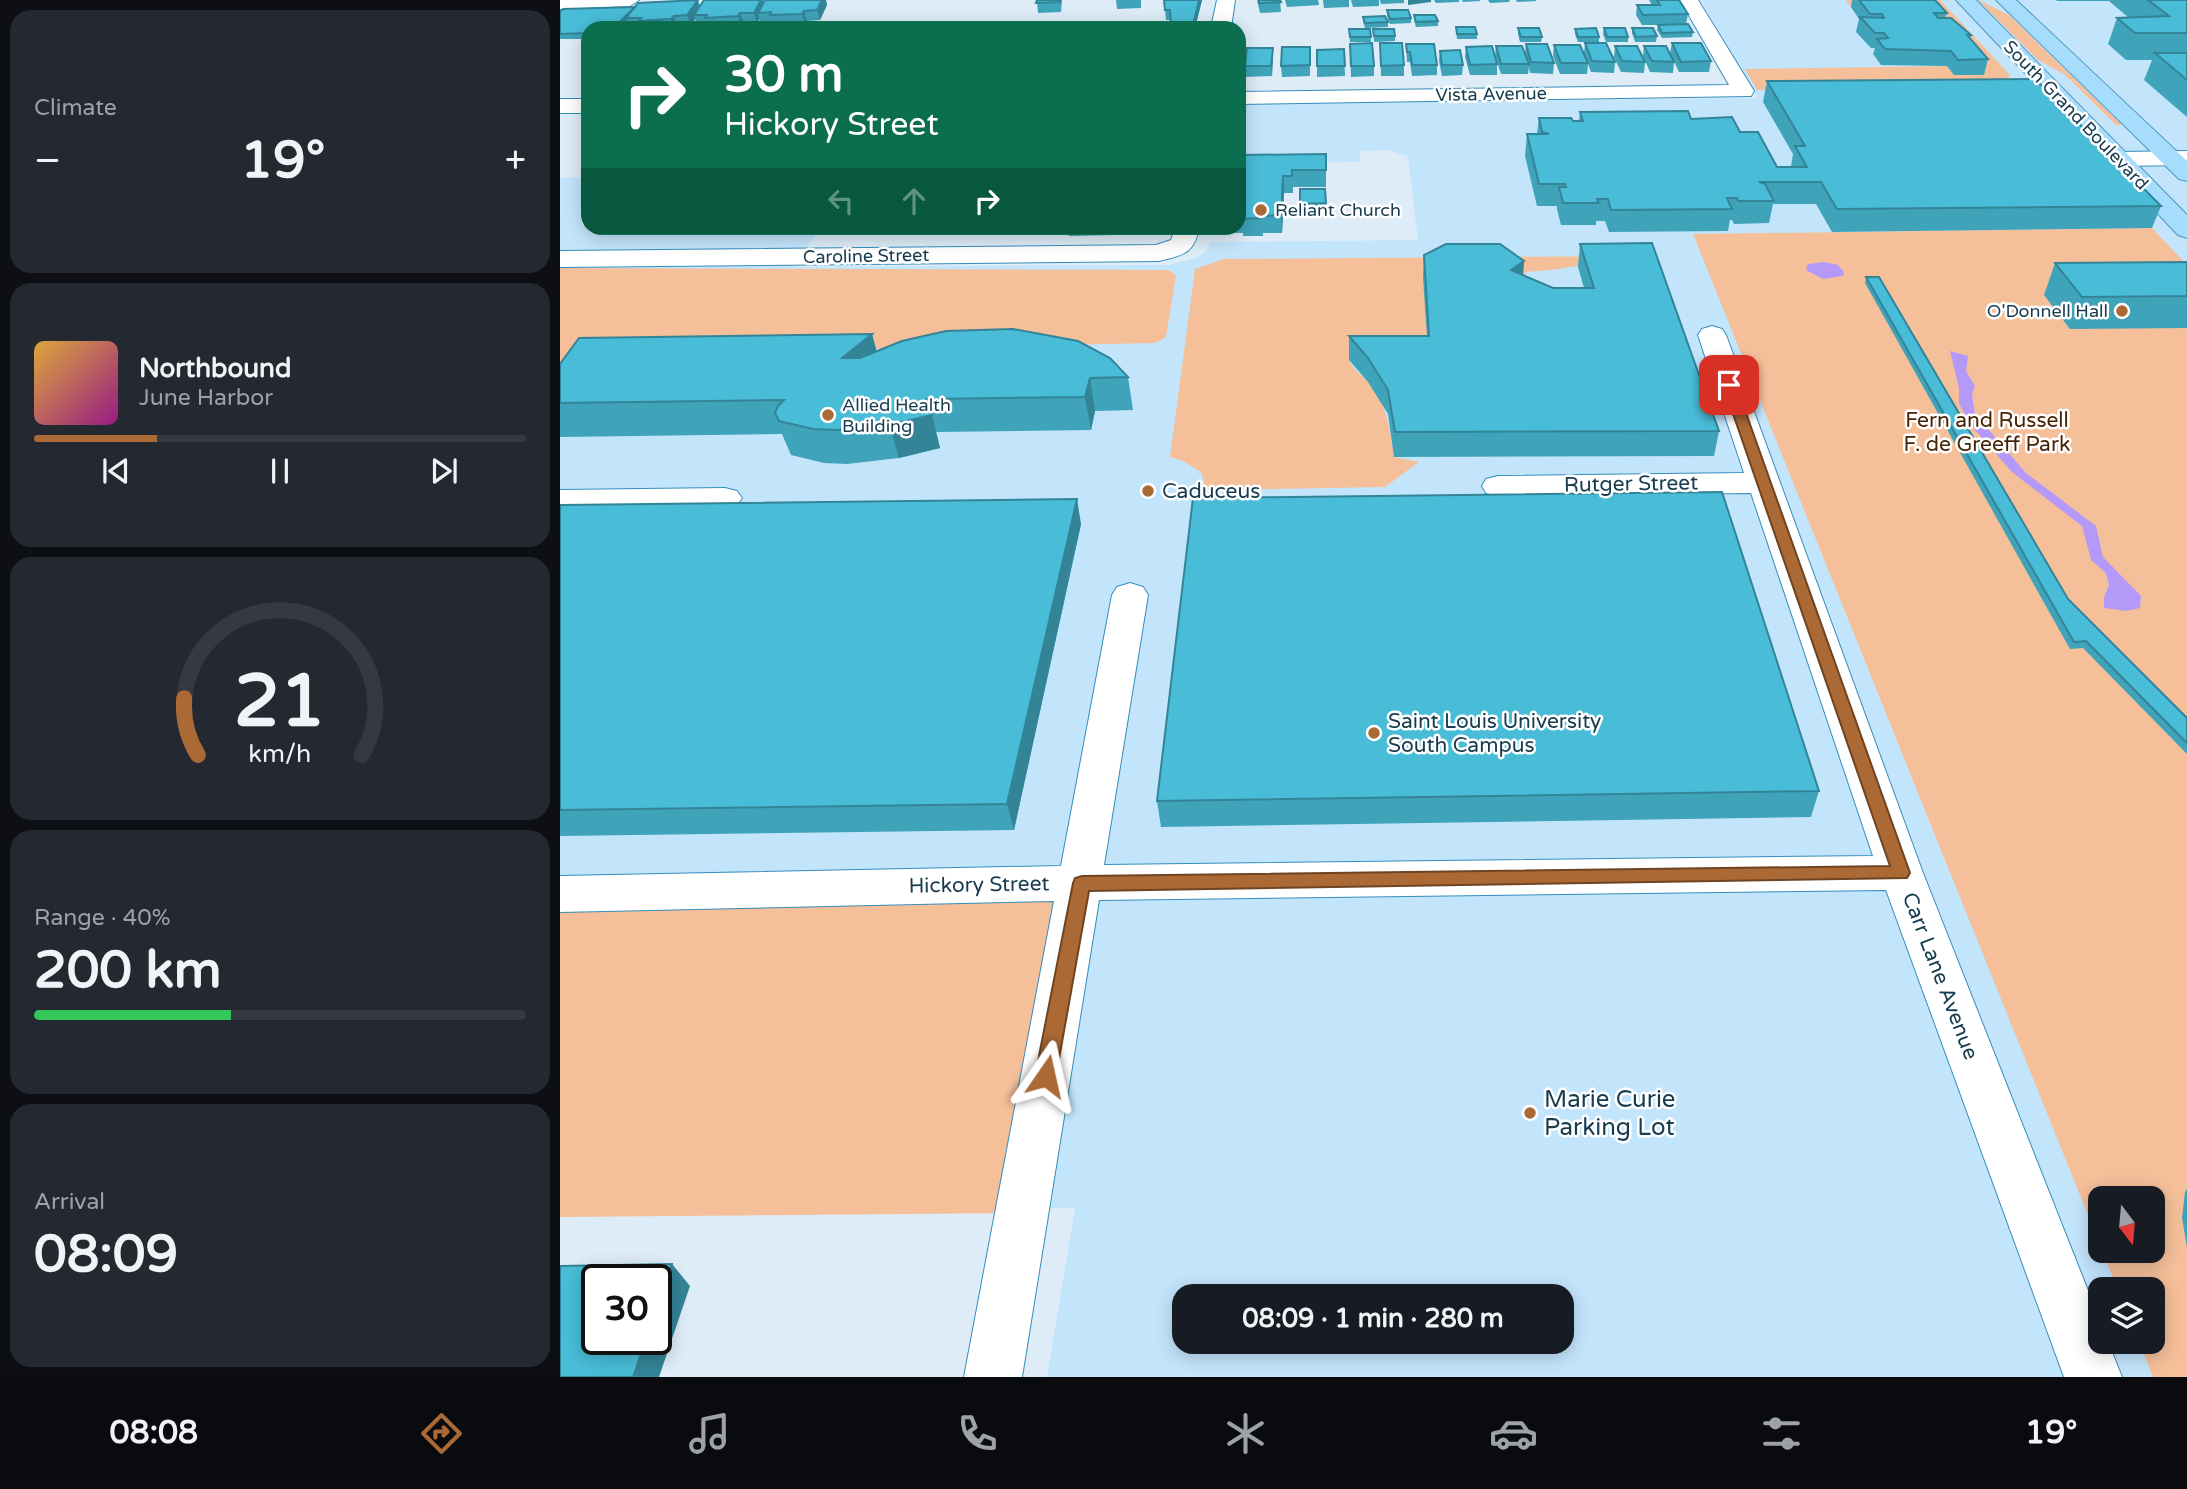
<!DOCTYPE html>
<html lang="en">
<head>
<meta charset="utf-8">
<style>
	body { margin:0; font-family:"Varela Round",sans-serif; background:#242831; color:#f1f3f6; height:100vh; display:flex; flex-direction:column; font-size:26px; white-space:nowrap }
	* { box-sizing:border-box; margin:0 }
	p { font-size:23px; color:#9ea1a6 }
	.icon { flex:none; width:38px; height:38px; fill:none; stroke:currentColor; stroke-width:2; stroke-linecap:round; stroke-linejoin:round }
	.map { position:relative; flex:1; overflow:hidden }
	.side { display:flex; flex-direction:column; gap:10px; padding:10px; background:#0d0f14; width:560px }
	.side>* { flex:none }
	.hud { position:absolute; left:21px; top:21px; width:665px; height:214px; border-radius:21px; box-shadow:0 4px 18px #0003; background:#0b6e4f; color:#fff; overflow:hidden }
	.needle { width:46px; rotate:164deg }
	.tools { position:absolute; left:1528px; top:1186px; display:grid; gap:14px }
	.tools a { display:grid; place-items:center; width:77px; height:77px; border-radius:14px; background:#171b24; box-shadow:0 4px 18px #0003; font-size:35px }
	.speed { position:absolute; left:21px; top:1264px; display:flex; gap:14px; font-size:35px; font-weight:700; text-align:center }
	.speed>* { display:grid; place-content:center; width:91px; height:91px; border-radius:50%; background:#171b24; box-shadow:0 4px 18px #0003; line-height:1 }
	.speed .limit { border:4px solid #111; border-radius:10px; background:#fff; color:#111 }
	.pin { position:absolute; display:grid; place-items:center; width:60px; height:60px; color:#fff; margin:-30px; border-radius:14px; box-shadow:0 4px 10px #0006 }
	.me { position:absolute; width:77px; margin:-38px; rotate:11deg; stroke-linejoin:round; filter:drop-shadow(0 0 5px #0008) }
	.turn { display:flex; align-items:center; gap:24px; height:147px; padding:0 28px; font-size:32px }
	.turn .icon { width:91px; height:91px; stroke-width:2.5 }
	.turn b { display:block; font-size:49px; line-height:60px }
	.lanes { display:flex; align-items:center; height:66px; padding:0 28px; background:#0003; justify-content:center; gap:35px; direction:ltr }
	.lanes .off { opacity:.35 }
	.big { font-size:52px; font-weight:700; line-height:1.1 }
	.side .card { flex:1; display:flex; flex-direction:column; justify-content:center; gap:10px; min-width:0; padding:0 24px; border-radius:21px; background:#242831 }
	.side .dial { align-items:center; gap:0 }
	.dial svg { height:182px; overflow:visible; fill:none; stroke:#363941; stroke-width:7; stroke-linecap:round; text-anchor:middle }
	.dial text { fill:#f1f3f6; stroke:none }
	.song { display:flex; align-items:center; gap:21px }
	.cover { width:84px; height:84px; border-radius:10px; background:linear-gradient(135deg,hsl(40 70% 55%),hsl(310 70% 35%)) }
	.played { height:7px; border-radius:4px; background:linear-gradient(90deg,#ab6935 25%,#363941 25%) }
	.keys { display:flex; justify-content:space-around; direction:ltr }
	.heat { display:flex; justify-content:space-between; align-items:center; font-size:38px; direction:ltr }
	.charge { height:10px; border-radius:5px; background:linear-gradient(90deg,#34c759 40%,#363941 0) }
	.trip { position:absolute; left:612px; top:1284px; width:402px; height:70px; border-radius:21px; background:#171b24; box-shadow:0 4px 18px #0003; font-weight:700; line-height:70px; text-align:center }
	.tabs { display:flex; height:112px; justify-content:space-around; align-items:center; background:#090b0e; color:#9ea1a6 }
	.tabs .icon { width:49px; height:49px }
	.tabs .active { color:#ab6935 }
	.tabs b { font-size:32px; color:#f1f3f6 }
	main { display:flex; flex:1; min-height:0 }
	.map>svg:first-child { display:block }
</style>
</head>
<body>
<main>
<section class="side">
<div class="card"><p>Climate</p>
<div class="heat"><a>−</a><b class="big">19°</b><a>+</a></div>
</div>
<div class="card">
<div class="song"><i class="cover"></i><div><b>Northbound</b><p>June Harbor</p></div></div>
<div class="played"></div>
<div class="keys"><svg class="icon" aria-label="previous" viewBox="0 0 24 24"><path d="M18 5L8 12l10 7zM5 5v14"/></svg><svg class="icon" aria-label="pause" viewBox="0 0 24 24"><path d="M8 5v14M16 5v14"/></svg><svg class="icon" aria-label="next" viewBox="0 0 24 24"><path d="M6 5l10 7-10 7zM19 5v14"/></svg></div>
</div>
<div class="card dial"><svg viewBox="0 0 100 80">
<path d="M14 69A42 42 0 1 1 86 69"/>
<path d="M14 69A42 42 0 0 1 8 44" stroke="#ab6935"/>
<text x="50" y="56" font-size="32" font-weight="700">21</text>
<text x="50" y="72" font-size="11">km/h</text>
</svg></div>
<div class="card"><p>Range · 40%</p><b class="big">200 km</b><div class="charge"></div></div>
<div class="card"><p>Arrival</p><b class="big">08:09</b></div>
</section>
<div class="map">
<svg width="1627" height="1377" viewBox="0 0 1627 1377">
	<rect width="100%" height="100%" fill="#ddecf7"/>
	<!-- built -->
	<path fill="#c3e5fc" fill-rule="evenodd" d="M1141,0H1627V1377H487L515,1208L0,1211V178L28,177V228H259L236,267L608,265L636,258L646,252L650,242L858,240L848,156L827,150L801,151L799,162L679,163V104L1198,98ZM1540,1199H1592V1251H1540ZM1540,1290H1592V1342H1540ZM625,1297H1003V1342H625Z"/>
	<!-- green -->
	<g fill="#f5bf99">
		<polygon points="1286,0 1380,0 1451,76 1428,88 1197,90 1185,69 1387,66 1394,75 1423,75 1291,7"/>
		<polygon points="1418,0 1449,15 1562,125 1556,125 1504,74 1478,60"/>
		<polygon points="1592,228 1627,265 1627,1377 1593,1377 1579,1342 1592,1342 1592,1290 1558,1290 1542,1251 1592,1251 1592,1199 1540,1199 1540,1245 1133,234"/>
		<path d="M1085,256L991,270L966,272L962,284L868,360L789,361C794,371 801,374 808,382C827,403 830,430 834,457L859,462L825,487L646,490L641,472L623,461L610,457L635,269L664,259Z"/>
		<polygon points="0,268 608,270 616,275 606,337 595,343 42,354 0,365"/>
		<polygon points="522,883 460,1213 0,1217 0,894"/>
	</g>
	<!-- water -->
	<g fill="#b599f9">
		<polygon points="1264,262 1278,265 1284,272 1283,276 1263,279 1246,270 1248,264"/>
		<polygon points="1390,351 1408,356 1406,371 1415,386 1412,394 1415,414 1466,473 1536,526 1543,557 1581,596 1580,608 1566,611 1544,608 1544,597 1549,585 1546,573 1531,560 1522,526 1452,472 1414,429 1399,404 1399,388"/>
	</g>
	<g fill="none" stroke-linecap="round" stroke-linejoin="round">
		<!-- minor casing -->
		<g stroke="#358dbc" stroke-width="2">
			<g id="minor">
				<polygon points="0,0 79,0 70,6 0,9"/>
				<polygon points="657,0 675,0 671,28 651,28"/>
				<polygon points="1120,0 1138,0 1194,91 1191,96 679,104 679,92 1169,85"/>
				<rect x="0" y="99" width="28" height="14"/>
				<polygon points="1627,151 1627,165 1559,166 1551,164 1547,159 1551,154 1559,152"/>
				<path d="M615,228H639C634,254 623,255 599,261L0,267V251L596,245L611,240Z"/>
				<polygon points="1152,326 1162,329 1166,335 1363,873 1540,1321 1540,1342 1548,1342 1562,1377 1504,1377 1326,890 539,900 462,1377 404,1377 494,901 0,912 0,876 501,866 552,595 557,587 570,583 583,587 588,595 544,865 1313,856 1191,493 938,496 926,493 922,486 926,479 938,476 1184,473 1138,335 1142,329"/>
				<polygon points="165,488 177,491 182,498 177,505 165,508 0,510 0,490"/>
			</g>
		</g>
		<!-- major casing -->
		<g stroke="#4e95be" stroke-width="2">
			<g id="major">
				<polygon points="1396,0 1416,0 1627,215 1627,238 1618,235"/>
				<polygon points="1436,0 1456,0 1627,161 1627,181 1619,179"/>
			</g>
		</g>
		<!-- minor -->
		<use href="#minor" fill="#fff" fill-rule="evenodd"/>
		<!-- major -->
		<use href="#major" fill="#a7ddfc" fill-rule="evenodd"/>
	</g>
	<!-- wall -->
	<g fill="#3fa3ba">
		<polygon points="144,0 203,0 204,2 205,0 266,0 267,5 260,20 247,21 245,24 212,25 212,22 200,23 199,19 197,23 184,23 181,27 149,28 148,25 137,25 135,19 131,26 117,26 116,28 70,28 68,22 28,28 28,39 0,39 0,12 140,6"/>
		<polygon points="477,0 502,0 501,12 478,13"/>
		<polygon points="556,0 581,0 581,8 557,9"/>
		<polygon points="604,0 642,0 635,28 611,28 611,20 606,20"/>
		<polygon points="697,0 720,0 721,12 700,13"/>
		<polygon points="725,0 758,0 759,5 727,7"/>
		<polygon points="763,0 789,0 789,7 764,8"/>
		<polygon points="791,0 819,0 819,6 793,7"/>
		<polygon points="820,0 844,0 844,3 821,4"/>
		<polygon points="874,0 899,0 899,2 876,3"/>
		<polygon points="902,0 920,0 920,1 903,2"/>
		<polygon points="928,0 950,0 949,2 930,3"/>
		<polygon points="956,0 976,0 976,1 957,2"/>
		<polygon points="1089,0 1119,0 1128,14 1126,24 1133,32 1132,37 1102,38 1097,30 1098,25 1082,25 1076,15 1077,5 1092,5"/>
		<polygon points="1292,0 1375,0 1387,13 1385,18 1411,35 1410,39 1428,59 1424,75 1394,75 1387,66 1321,65 1313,54 1315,48 1311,48 1296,32 1299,19 1291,7"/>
		<polygon points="1496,0 1627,0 1627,117 1584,80 1592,60 1566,60 1548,44 1557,18 1568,17 1549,1 1497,1"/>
		<polygon points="827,10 851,18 851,23 830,24 827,16"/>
		<polygon points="854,15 878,21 878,26 856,27 854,20"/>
		<polygon points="803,17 828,22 828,27 805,28 803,22"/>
		<polygon points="896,27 917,34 917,39 897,39"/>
		<polygon points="958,28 982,37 981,42 960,42 958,34"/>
		<polygon points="1044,28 1068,37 1068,42 1046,42 1043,34"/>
		<polygon points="1072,28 1097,36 1096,42 1075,42 1072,33"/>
		<polygon points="789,29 810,29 811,42 790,42"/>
		<polygon points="813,29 835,36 835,41 814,42"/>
		<polygon points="1015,29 1039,37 1039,42 1018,42 1015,34"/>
		<polygon points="820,43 844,65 844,76 821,76"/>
		<polygon points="1025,43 1055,62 1054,73 1031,72 1028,64 1027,74 1000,74 993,56 994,45 1024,53"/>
		<polygon points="1112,43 1151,61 1149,72 1119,72 1110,53"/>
		<polygon points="790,44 814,66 814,76 791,77"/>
		<polygon points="846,44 877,65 877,75 852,76 850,62 847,62"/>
		<polygon points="966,44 994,63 993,74 970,73 969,67 968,74 941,74 935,56 936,46 965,53"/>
		<polygon points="1055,46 1085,62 1084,73 1061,72 1054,57"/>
		<polygon points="1084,46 1114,62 1113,73 1090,72 1083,56"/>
		<polygon points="750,47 750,76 722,77 721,66"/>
		<polygon points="906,47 937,64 937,75 910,75 905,57"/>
		<polygon points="713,48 712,76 685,77 685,66"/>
		<polygon points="784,49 785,76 757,77 757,50"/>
		<polygon points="880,51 903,65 902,75 882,76 879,61"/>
		<polygon points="1207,81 1601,206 1592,228 1272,232 1256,204 1213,204 1209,223 1174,224 1172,220 1170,220 1168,231 1049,232 1045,221 1036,221 1036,225 1001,225 997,209 997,206 977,206 965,156 967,134 977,134 979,118 1019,121 1020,112 1131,119 1180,132 1217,167 1231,167 1233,154 1203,102"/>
		<polygon points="766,154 766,187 733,187 733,193 724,193 722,233 703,233 703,236 683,236 683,233 666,233 666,228 679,228 679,155"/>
		<polygon points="740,189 765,189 766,209 740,210"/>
		<polygon points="508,228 558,228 556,235 509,236"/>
		<polygon points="1020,244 1159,431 1154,456 834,457 828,414 808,382 789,360 789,336 867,336 863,278 864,255 964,261 963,275 993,288 1024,288 1018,267"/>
		<polygon points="1627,262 1627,328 1510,329 1484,295 1495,263"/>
		<polygon points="1306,277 1508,599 1627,718 1627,754 1523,648 1510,649 1305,283"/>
		<polygon points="312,334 316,351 568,377 573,410 535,411 531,430 376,432 380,448 339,458 287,464 264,463 231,455 222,434 0,437 0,364"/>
		<polygon points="0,505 521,524 454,830 0,836"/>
		<polygon points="1259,791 1251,817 601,827 597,801"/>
		<polygon points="1627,1189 1627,1247 1622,1218 1625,1192"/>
	</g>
	<!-- shaded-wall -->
	<g fill="#338497">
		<polygon points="138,0 141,10 134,15 135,19 131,26 127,15"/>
		<polygon points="201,0 203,0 206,8 198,13 199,19 197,23 194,13"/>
		<polygon points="262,0 266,0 267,5 260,20 257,10"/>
		<polygon points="639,0 642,0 635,28 633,28 633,25"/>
		<polygon points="848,0 871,0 871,2 848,5"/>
		<polygon points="76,7 66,18 68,22 61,28 53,28"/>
		<polygon points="244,11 247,21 245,24 242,14"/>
		<polygon points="180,13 184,23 181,27 178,16"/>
		<polygon points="114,16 117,26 116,28 114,28 111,19"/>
		<polygon points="713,48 713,58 712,76 711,66"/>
		<polygon points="723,176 724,193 722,233 721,215"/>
		<polygon points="964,261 962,284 951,270"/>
		<polygon points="312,334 321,367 282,358"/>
		<polygon points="530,378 535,411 531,430 525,397"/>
		<polygon points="372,415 380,448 339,458 329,425"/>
		<polygon points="517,499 521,524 454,830 447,804"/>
		<polygon points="112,1264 130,1286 99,1377 73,1377 86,1339 96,1339 96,1309"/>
	</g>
	<!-- building -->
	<g fill="#49bdd8" stroke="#338497" stroke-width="2">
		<polygon points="138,0 127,15 114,16 111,19 78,21 81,18 66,18 78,3"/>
		<polygon points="144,0 201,0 194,13 180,13 178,16 145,18 147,15 134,15"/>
		<polygon points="205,0 262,0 257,10 244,11 242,14 210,15 211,12 198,13"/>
		<polygon points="477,0 500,0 500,2 476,3"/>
		<polygon points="604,0 639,0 633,25 611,26 610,10 605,10"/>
		<polygon points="699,0 720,0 721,2 699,3"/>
		<polygon points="1097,0 1119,0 1128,14 1083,15 1077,5 1100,5"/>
		<polygon points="1299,0 1375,0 1387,13 1374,13 1378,18 1391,18 1411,35 1407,35 1428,59 1398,60 1391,51 1325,49 1317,39 1328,38 1324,33 1315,33 1300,17 1324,18 1322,14 1310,14"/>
		<polygon points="1588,0 1627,0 1627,33 1575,33 1557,18 1609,16"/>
		<polygon points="75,7 53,28 28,28 28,33 0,34 0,12 3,9"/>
		<polygon points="827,10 848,10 851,18 830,19"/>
		<polygon points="854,15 875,15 878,21 856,22"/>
		<polygon points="825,16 828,22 805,23 803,17"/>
		<polygon points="1128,24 1133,32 1102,33 1098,25"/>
		<polygon points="896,27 915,27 917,34 897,34"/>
		<polygon points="958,28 979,28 982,37 961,37"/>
		<polygon points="1036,28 1039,37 1018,37 1015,29"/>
		<polygon points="1044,28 1065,28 1068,37 1047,37"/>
		<polygon points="1072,28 1093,28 1097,36 1076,37"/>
		<polygon points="789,29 810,29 811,37 790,37"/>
		<polygon points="813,29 834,29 835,36 814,36"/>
		<polygon points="812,43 814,66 791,66 790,44"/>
		<polygon points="820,43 842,43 844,65 821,66"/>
		<polygon points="1025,43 1046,43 1055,62 1032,61"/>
		<polygon points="1112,43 1141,43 1151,61 1121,62"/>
		<polygon points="846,44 874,44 877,65 852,65 850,52 847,52"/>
		<polygon points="966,44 987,44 994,63 971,62"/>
		<polygon points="994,45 1020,45 1028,63 1001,63"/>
		<polygon points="932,46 937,64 910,65 906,47"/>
		<polygon points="936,46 962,46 969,64 941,64"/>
		<polygon points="1055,46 1077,46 1085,62 1062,61"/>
		<polygon points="1084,46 1106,46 1114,62 1092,61"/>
		<polygon points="722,47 750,47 750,65 721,66"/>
		<polygon points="687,48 713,48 711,66 685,66"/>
		<polygon points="784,49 785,66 757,66 757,50"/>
		<polygon points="900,50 903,65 882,65 880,51"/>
		<polygon points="1595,53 1627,53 1627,80"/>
		<polygon points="1475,79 1601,206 1277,209 1261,182 1199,182 1205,184 1214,201 1178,201 1177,198 1167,198 1172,209 1051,210 1048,199 1037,199 1039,203 1003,203 999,187 1006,187 1005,184 979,184 967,134 989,134 982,132 979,118 1011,118 1013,121 1023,121 1020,112 1128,111 1131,119 1172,117 1180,132 1198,132 1217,167 1247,167 1235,146 1245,146 1207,81"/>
		<polygon points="766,154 766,170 732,170 732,176 723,176 721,215 702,216 701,218 682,219 682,216 679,216 679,155"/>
		<polygon points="740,189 765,189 766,203 740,204"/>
		<polygon points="1092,243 1159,431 835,432 828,390 808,358 789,336 869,336 864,255 886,244 940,244 964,261 951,270 993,288 1034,288 1020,244"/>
		<polygon points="1627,262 1627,296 1522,297 1495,263"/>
		<polygon points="1306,277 1319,277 1508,599 1627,718 1627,743 1526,641 1514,642"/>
		<polygon points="453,329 518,341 550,358 568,377 530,378 525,397 366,399 372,415 329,425 276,430 253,429 219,421 215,413 218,406 224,400 0,403 0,364 19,338 312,334 282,358 300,358 342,341 386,331"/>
		<polygon points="1162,492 1259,791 597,801 633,498"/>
		<polygon points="517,499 447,804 0,810 0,505"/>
		<polygon points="112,1264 96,1309 96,1279 37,1279 37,1339 86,1339 73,1377 0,1377 0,1266"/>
	</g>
	<!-- route -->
	<polygon fill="#ab6935" stroke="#6f4422" stroke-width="2" points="1169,381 1176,385 1350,873 1347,878 529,891 496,1076 493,1082 486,1085 478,1082 475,1076 513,883 515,878 522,876 1330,866 1163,385"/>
	<!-- markers -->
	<g fill="#ab6935" stroke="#fff" stroke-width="2.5">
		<circle cx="701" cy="210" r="7"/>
		<circle cx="1562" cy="311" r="7"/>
		<circle cx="268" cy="415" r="7"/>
		<circle cx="588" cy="491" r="7"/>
		<circle cx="814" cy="733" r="7"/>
		<circle cx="970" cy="1113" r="7"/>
	</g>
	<g text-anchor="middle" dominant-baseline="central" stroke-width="5" stroke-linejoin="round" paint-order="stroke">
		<!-- far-street labels -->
		<g font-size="18" fill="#173b4f" stroke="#fff">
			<text transform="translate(931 94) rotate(-1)">Vista Avenue</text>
			<text transform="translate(1516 115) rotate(46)">South Grand Boulevard</text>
			<text transform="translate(306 256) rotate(-1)">Caroline Street</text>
		</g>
		<!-- far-poi labels -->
		<g font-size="18" fill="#173b4f" stroke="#fff" text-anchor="start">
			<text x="715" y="210">Reliant Church</text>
			<text x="1548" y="311" text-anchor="end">O'Donnell Hall</text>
			<text x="282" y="405">Allied Health<tspan x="282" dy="21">Building</tspan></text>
		</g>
		<!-- park labels -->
		<g font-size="21" fill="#472405" stroke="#fff">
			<text x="1427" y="420">Fern and Russell<tspan x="1427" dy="24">F. de Greeff Park</tspan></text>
		</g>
		<!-- street labels -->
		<g font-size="21" fill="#173b4f" stroke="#fff">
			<text transform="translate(1071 484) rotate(-1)">Rutger Street</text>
			<text transform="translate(419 885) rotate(-1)">Hickory Street</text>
			<text transform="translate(1380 976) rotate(69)">Carr Lane Avenue</text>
		</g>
		<!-- poi labels -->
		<g font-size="21" fill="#173b4f" stroke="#fff" text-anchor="start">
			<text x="602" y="491">Caduceus</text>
			<text x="828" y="721">Saint Louis University<tspan x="828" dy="24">South Campus</tspan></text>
		</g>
		<!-- near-poi labels -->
		<g font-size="24" fill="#173b4f" stroke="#fff" text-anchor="start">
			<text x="984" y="1099">Marie Curie<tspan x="984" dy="28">Parking Lot</tspan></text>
		</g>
	</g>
</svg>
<div class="tools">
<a><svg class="needle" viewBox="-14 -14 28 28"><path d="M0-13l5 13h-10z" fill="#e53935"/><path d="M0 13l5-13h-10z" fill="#9ea1a6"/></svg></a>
<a><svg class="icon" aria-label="layers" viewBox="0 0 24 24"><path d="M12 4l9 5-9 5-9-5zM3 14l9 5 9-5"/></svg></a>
</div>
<div class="speed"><div class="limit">30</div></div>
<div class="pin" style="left:1169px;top:385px;background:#d93025"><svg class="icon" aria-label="arrive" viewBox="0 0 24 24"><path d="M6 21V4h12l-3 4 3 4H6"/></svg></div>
<svg class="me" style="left:486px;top:1076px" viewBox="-20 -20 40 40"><path d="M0-17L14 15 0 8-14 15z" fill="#ab6935" stroke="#fff" stroke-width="4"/></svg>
<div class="trip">08:09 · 1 min · 280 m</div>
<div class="hud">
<div class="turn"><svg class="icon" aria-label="right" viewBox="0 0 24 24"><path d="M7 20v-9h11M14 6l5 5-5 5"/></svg><div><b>30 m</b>Hickory Street</div></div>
<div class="lanes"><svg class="icon off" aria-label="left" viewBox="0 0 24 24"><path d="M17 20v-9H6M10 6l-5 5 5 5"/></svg><svg class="icon off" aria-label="ahead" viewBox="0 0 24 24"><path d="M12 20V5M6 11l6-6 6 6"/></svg><svg class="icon" aria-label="right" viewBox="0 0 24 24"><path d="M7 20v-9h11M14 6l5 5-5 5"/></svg></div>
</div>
</div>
</main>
<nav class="tabs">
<b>08:08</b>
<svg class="icon active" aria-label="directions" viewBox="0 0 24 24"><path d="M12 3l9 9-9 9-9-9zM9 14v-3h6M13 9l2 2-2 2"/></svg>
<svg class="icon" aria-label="music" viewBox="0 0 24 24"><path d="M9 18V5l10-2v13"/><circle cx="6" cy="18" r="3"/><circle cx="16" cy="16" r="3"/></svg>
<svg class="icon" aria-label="phone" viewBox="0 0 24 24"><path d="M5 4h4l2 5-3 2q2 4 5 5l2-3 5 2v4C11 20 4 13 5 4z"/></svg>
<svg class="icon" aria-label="climate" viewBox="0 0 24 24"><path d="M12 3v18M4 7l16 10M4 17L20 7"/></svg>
<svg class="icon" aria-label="car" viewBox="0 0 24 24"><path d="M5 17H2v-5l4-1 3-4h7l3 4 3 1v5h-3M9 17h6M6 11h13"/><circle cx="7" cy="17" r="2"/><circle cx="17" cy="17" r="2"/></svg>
<svg class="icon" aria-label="filters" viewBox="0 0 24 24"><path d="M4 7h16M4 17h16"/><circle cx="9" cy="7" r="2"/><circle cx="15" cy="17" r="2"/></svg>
<b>19°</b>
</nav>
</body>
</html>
